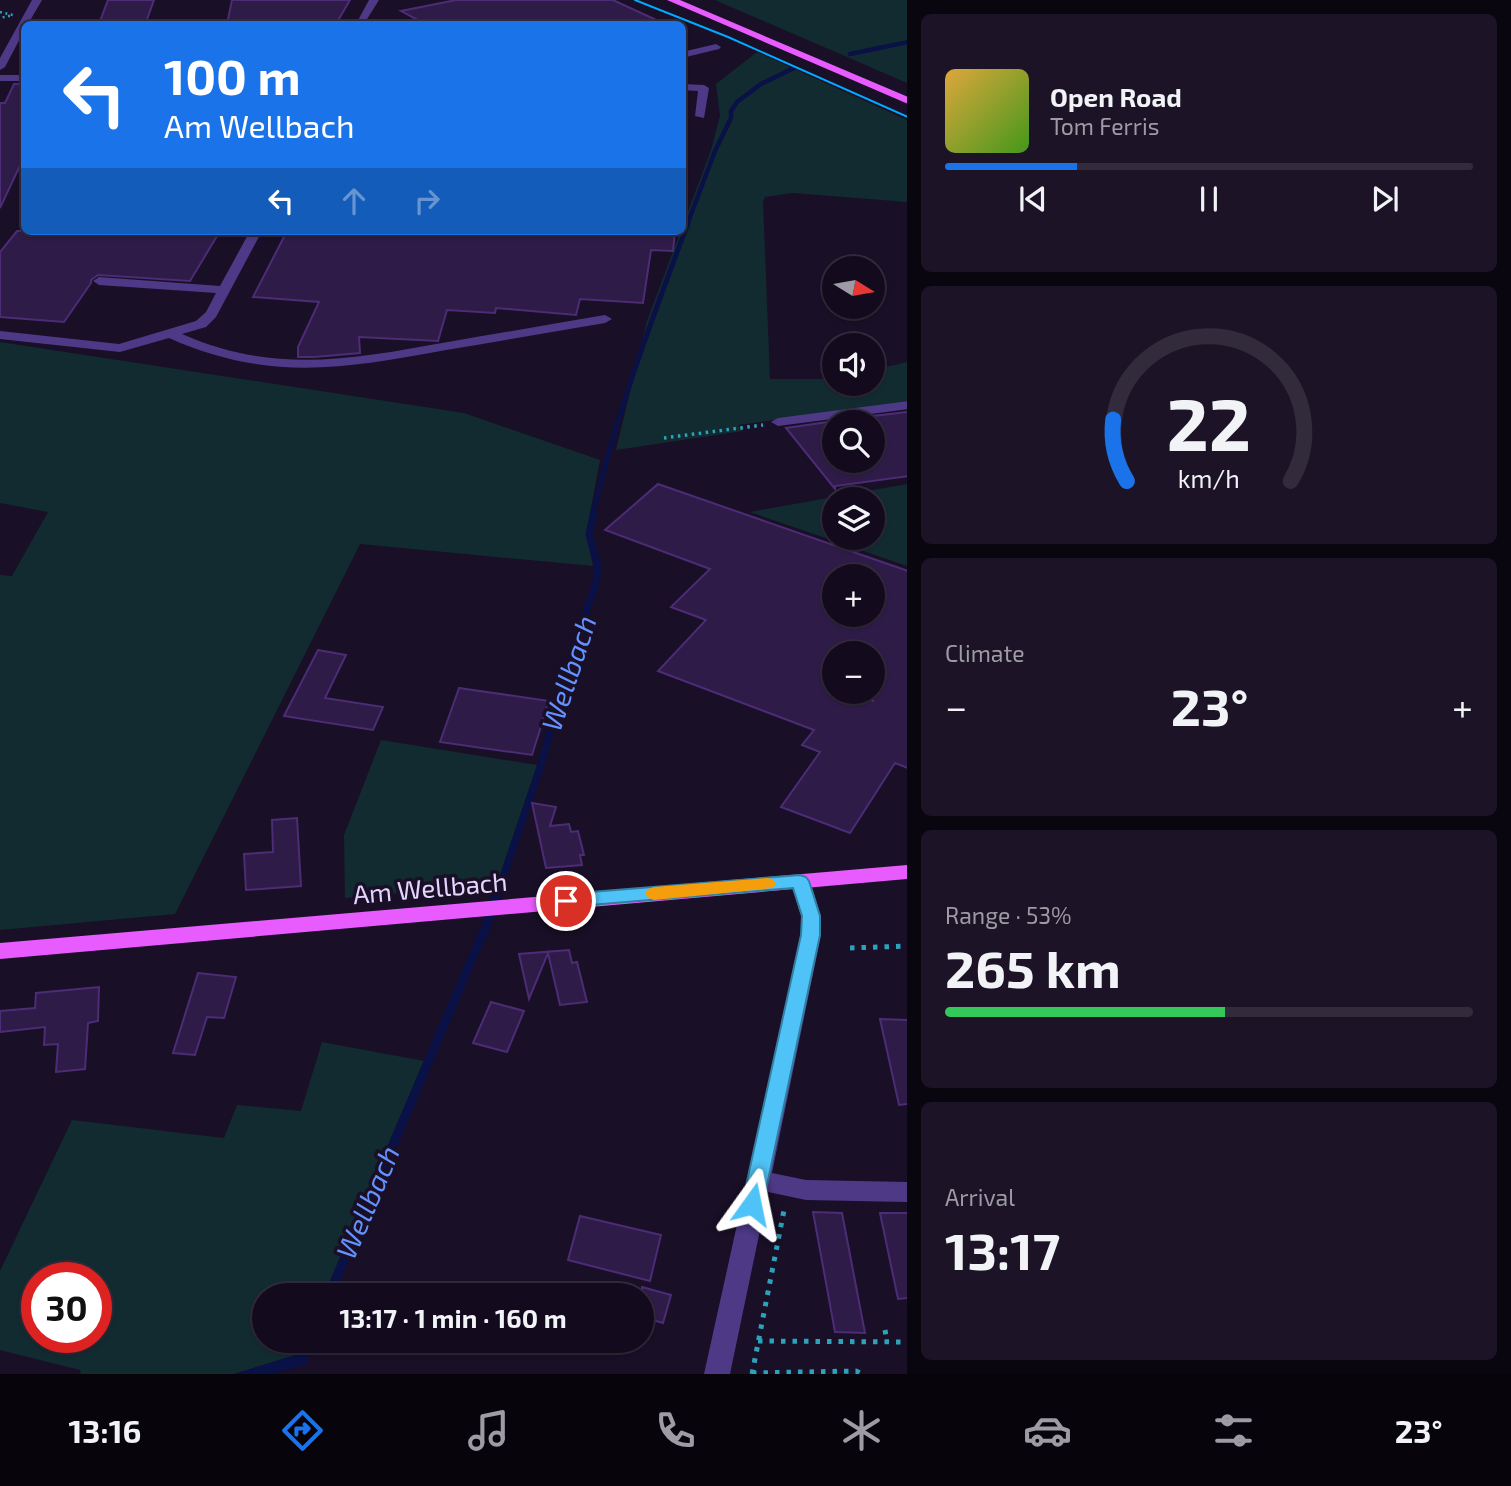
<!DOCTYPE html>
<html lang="en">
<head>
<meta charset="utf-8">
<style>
	body { margin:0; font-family:"Exo 2",sans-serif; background:#1c1426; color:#f1f3f6; height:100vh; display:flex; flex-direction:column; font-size:26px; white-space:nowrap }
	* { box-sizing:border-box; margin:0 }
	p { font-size:23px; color:#9d9ba4 }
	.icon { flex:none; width:38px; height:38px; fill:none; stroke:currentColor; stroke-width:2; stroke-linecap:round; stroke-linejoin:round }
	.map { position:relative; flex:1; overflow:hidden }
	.panel { display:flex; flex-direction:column; gap:14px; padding:14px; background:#0a0610; width:604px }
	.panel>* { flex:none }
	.top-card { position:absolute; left:21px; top:21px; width:665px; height:214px; border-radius:10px; box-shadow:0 2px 5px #0004,0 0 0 2px #322b3b; background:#1a73e8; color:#fff; overflow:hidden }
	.needle { width:46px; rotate:101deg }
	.controls { position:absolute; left:822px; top:256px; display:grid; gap:14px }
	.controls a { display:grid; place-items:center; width:63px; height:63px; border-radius:50%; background:#130b1d; box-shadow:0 2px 5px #0004,0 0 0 2px #322b3b; font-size:35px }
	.speed { position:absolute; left:21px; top:1262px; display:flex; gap:14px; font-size:35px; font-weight:700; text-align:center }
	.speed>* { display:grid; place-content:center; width:91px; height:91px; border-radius:50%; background:#130b1d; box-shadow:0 2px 5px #0004,0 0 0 2px #322b3b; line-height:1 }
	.speed .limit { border:10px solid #d22; background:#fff; color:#111 }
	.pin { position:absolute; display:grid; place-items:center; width:60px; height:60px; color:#fff; margin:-30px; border:4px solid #fff; border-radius:50%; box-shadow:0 2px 7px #0007 }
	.me { position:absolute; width:77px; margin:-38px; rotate:12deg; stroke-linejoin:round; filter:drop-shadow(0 0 5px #0008) }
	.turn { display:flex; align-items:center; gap:24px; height:147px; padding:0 28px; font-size:32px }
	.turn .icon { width:91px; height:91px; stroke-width:2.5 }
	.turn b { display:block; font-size:49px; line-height:60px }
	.lanes { display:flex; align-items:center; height:66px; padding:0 28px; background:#0003; justify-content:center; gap:35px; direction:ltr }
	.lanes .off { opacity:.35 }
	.big { font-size:52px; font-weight:700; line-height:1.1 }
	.panel .card { flex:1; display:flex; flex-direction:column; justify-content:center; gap:10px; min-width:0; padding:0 24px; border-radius:10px; background:#1c1426 }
	.panel .dial { align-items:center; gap:0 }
	.dial svg { height:182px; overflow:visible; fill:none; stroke:#322b3b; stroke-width:7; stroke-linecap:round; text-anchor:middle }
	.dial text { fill:#f1f3f6; stroke:none }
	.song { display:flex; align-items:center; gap:21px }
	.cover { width:84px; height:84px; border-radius:10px; background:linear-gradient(135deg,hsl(40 70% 55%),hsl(100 70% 35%)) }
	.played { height:7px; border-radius:4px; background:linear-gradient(90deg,#1a73e8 25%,#322b3b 25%) }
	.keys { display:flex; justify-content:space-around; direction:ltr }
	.heat { display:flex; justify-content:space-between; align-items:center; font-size:38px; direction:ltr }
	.charge { height:10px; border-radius:5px; background:linear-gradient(90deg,#34c759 53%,#322b3b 0) }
	.trip { position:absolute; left:252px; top:1283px; width:402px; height:70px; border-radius:35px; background:#130b1d; box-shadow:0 2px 5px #0004,0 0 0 2px #322b3b; font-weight:700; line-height:70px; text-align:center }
	.menu { display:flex; height:112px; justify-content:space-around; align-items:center; background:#08040c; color:#9d9ba4 }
	.menu .icon { width:49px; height:49px }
	.menu .current { color:#1a73e8 }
	.menu b { font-size:32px; color:#f1f3f6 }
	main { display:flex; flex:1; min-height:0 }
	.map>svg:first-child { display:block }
</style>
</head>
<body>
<main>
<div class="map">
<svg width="908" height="1374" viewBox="0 0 908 1374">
	<rect width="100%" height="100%" fill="#190f27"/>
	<!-- green -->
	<g fill="#122b31" fill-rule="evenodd">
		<polygon points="715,0 907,0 907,83"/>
		<polygon points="757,52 907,120 907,202 793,193 765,197 763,202 770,379 835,379 835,383 873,383 873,370 907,362 907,402 738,425 743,431 616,450 647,321 711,150 720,116 716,84"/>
		<polygon points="0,342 464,413 600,460 586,534 593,566 360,544 175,914 0,930 0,575 12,576 48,512 0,503"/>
		<path d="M907,484V566L750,512ZM835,499H873V537H835Z"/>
		<polygon points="381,740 537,765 497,884 345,898 344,835"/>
		<path d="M322,1042L424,1061L324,1295H264V1340L305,1341L299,1354L234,1374H81L80,1370L0,1350V1271L72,1120L224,1138L237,1105L301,1111ZM37,1278H96V1337H37Z"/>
	</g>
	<!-- water -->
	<g fill="#091146">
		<polygon points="489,930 334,1295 324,1295 479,931"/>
		<polygon points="305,1341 315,1341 305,1365 273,1374 234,1374 299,1354"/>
	</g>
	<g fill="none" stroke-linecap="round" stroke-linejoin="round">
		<!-- stream-far3 -->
		<g stroke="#091146" stroke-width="4.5">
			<polyline points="850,54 908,42"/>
			<polyline points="687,225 715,151 731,118 731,111 737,102 761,84 794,68"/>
		</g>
		<!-- stream-far2 -->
		<path stroke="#091146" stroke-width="5" d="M593,514C616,414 652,319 688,223"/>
		<!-- stream-far1 -->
		<polyline stroke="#091146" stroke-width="7" points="499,889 541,765 571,655 596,583 598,567 589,534 594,513"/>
		<!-- stream -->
		<polyline stroke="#091146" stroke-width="9" points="483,936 499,888"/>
	</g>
	<!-- building -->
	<g fill="#2f1b48" stroke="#4c2c75" stroke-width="2" fill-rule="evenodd">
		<polygon points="108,0 154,0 146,22 141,22 140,24 99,24"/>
		<polygon points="232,0 350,0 336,24 227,24"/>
		<polygon points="456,0 613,0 665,24 425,24 401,11"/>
		<polygon points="24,84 24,157 0,208 0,103 5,103 14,84"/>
		<polygon points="17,231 220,231 190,281 98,275 91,280 91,283 64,322 0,317 0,252"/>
		<polygon points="287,231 675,231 673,251 651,250 643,303 580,299 576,315 496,308 495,313 447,310 438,341 359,337 360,353 314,357 298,357 298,347 319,302 253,297"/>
		<polygon points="908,412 908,476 835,486 835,489 786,428 835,421 835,466 873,461 873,416"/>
		<path d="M658,484L908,571V768L895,763L850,833L781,807L820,752L802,745L814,730L658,671L706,620L671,607L710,569L605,530ZM835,576H873V614H835ZM835,653H873V701L849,691H835Z"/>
		<polygon points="318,650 346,655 325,698 383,707 373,730 284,716"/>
		<polygon points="459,688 549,701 532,755 440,742"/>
		<polygon points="532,803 556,807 550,826 569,824 571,832 578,831 584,855 580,855 582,865 546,868"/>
		<polygon points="297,818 301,886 246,890 244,854 273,852 272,820"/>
		<polygon points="569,950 572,963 577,962 587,1002 560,1005 548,953 529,999 519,954"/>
		<polygon points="198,973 236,977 224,1018 207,1017 195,1055 173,1053"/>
		<polygon points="99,987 98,1021 88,1023 85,1069 56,1072 58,1044 44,1045 45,1027 0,1032 0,1011 35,1008 36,993"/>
		<polygon points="491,1002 524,1011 507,1052 473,1043"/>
		<polygon points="880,1019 908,1020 908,1104 899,1105"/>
		<polygon points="813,1212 842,1213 865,1333 835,1332"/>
		<polygon points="880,1213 908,1213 908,1298 898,1299"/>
		<polygon points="580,1216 661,1235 650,1281 568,1260"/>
		<polygon points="642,1287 671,1295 663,1323 642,1317"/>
	</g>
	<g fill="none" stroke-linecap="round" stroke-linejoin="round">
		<!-- path-far2 -->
		<polyline stroke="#2da2bb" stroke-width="2.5" stroke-dasharray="2 3.5" stroke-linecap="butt" points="0,12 13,15 0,18"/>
		<!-- path-far1 -->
		<polyline stroke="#2da2bb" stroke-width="3.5" stroke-dasharray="2.5 4.5" stroke-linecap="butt" points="664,438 763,425"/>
		<!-- path -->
		<g stroke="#2da2bb" stroke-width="5" stroke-dasharray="4.5 7" stroke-linecap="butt">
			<polyline points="850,948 908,946"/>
			<polyline points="885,1330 887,1342"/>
			<polyline points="758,1341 908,1342"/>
			<polyline points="752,1373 856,1371 862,1374"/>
			<polyline points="752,1374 785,1205"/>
		</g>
		<!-- minor -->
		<g fill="#4e3987" fill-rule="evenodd">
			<polygon points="32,0 42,0 28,24 24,24 24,31 5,67 0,70 0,58"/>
			<polygon points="369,0 379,0 364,24 356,24"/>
			<polygon points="716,44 721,47 719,49 682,58 682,52"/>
			<rect x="0" y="75" width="24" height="6"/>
			<polygon points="682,84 704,85 709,88 704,118 695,116 698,91 682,90"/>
			<path d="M250,231H262L216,317L206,327L182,334C275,375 352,359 448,342C500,333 553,324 605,315L612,319L605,323C552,332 499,341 446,350C343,369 268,382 169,338L120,352L0,339V331L119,344L196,321L206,312L216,293L99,285L93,281L99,277L220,286Z"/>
			<polygon points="908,401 908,409 778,426 771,422 778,418"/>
			<polygon points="800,874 807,876 810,881 821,916 821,935 772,1173 806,1180 908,1182 908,1202 806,1200 768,1192 730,1374 704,1374 801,935 801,916 790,881 793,876"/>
		</g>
		<!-- major -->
		<g fill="#e85cff" fill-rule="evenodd">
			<polygon points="667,0 680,0 908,97 908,104"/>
			<polygon points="908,865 908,879 0,959 0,943"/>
		</g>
		<!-- tram -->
		<polyline stroke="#01aaff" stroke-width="2" points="635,0 728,37 908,117"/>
	</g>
	<!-- route -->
	<polygon fill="#4fc3f7" stroke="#337fa1" stroke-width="2" points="800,875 806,877 809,881 820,916 820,935 763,1204 760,1211 752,1213 745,1211 742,1204 801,935 802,916 793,888 566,907 560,905 557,901 560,896 566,894"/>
	<!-- slow -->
	<polygon fill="#f59e0b" points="767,878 773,879 776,884 773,888 654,900 648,898 645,893 648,889 654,887"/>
	<g text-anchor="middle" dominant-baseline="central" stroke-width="7" stroke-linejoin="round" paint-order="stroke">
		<!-- street labels -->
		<g font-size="26" fill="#e4d5ff" stroke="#190f27">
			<text transform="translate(430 887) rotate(-5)">Am Wellbach</text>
		</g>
		<!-- water labels -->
		<g font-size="28" font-style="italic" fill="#6392ff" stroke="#190f27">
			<text transform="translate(568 673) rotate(-72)">Wellbach</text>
			<text transform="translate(367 1202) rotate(-67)">Wellbach</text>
		</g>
	</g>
</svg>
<div class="controls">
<a><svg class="needle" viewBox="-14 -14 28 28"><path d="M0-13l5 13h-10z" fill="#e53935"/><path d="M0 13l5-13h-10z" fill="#9d9ba4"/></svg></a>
<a><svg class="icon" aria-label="sound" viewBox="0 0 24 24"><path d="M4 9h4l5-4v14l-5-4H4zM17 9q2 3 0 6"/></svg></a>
<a><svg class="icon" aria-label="search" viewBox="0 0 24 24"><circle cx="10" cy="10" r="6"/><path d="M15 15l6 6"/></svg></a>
<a><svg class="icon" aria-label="layers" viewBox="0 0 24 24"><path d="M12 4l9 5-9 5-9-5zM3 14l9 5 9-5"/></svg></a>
<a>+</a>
<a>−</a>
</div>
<div class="speed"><div class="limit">30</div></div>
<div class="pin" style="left:566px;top:901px;background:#d93025"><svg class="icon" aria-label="arrive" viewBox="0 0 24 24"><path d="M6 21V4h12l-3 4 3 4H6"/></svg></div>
<svg class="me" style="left:752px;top:1204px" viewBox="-20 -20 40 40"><path d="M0-17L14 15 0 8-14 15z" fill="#4fc3f7" stroke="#fff" stroke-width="4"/></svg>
<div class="trip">13:17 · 1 min · 160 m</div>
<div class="top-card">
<div class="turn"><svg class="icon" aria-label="left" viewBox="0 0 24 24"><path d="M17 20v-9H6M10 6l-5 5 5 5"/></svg><div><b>100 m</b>Am Wellbach</div></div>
<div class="lanes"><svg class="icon" aria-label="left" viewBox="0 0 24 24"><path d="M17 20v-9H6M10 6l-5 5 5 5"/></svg><svg class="icon off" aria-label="ahead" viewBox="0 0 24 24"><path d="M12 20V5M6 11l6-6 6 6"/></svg><svg class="icon off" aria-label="right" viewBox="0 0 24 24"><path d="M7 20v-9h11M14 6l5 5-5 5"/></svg></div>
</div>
</div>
<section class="panel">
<div class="card">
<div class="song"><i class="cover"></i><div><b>Open Road</b><p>Tom Ferris</p></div></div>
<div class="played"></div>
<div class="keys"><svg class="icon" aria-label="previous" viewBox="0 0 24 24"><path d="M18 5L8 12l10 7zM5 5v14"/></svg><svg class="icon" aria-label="pause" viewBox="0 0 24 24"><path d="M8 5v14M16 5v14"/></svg><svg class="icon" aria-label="next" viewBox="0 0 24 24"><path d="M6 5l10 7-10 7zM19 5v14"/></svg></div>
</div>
<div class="card dial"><svg viewBox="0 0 100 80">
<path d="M14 69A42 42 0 1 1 86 69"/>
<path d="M14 69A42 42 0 0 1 8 42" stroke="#1a73e8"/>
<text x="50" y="56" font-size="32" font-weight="700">22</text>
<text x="50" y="72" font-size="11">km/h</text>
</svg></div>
<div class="card"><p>Climate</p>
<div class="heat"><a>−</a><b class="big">23°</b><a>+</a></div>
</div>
<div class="card"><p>Range · 53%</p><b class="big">265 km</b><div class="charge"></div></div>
<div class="card"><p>Arrival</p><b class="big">13:17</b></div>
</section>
</main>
<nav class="menu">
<b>13:16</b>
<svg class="icon current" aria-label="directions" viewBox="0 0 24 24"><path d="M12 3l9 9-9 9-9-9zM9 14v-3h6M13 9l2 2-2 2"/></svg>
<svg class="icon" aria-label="music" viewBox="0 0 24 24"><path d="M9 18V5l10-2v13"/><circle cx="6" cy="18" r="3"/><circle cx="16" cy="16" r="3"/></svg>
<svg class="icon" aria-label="phone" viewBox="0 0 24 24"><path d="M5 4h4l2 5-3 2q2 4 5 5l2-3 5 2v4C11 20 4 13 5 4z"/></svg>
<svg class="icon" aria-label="climate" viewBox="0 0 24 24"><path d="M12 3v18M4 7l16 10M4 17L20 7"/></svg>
<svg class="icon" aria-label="car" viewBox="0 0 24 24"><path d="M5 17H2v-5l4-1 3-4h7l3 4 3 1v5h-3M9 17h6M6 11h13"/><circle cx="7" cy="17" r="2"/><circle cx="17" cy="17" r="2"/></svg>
<svg class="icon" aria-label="filters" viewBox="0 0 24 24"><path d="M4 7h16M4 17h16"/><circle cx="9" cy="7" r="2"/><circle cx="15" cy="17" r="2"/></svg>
<b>23°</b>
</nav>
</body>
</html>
